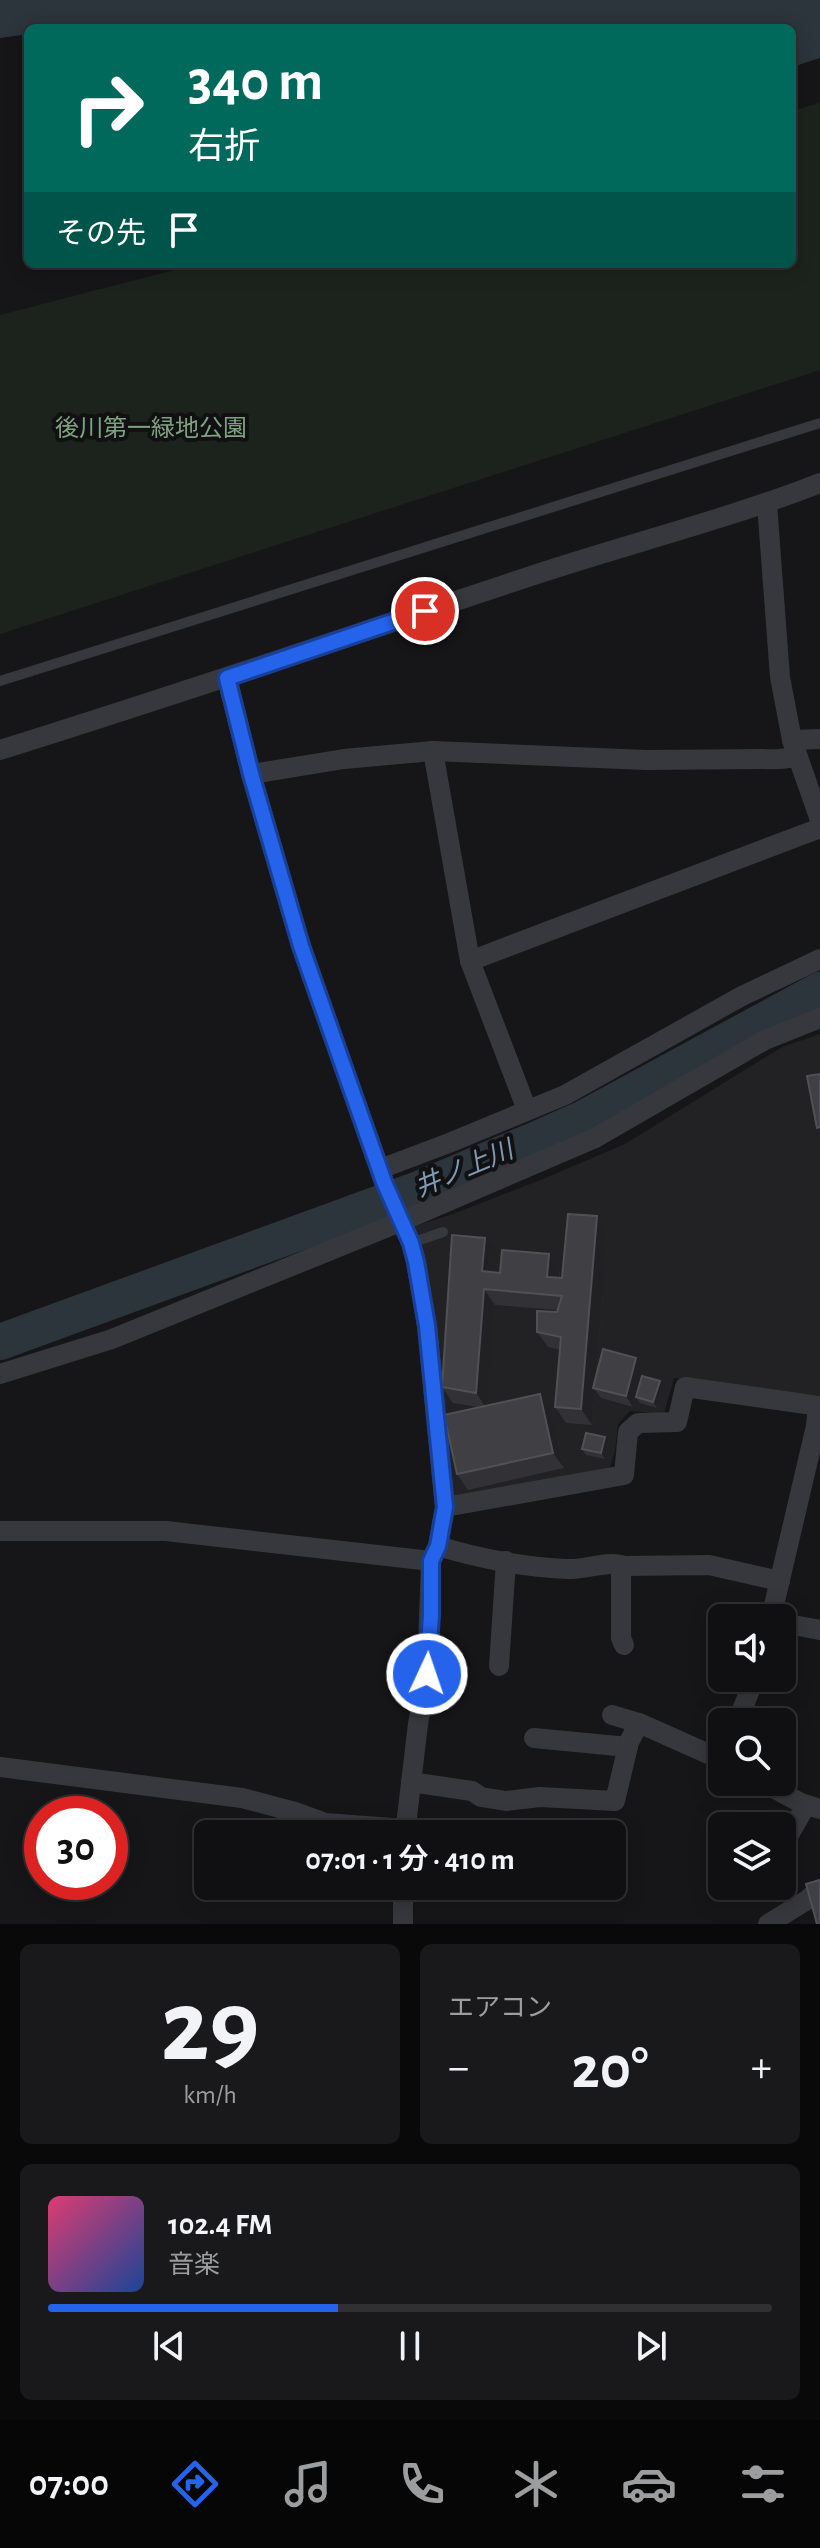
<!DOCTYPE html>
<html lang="ja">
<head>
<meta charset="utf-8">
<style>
	body { margin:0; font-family:"Alegreya Sans","Noto Sans JP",sans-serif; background:#19191b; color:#f1f3f6; height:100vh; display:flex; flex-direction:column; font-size:30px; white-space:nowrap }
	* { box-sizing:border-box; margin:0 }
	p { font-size:26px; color:#9c9d9f }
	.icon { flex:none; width:44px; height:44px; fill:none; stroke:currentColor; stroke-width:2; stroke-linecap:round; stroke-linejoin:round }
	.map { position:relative; height:1924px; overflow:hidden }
	.sheet { display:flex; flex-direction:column; gap:20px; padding:20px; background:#09090a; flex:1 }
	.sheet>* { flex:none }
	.guide { position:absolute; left:24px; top:24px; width:772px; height:244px; border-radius:12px; box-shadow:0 4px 20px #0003,0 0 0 2px #303032; background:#00695c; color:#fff; overflow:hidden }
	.controls { position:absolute; left:708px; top:1604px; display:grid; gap:16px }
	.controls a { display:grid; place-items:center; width:88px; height:88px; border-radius:12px; background:#101012; box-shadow:0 4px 20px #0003,0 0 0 2px #303032; font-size:40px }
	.speed { position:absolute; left:24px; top:1796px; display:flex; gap:16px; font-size:40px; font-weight:700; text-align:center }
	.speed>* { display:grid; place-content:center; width:104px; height:104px; border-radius:50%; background:#101012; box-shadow:0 4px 20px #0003,0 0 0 2px #303032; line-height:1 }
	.speed .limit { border:12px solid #d22; background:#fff; color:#111 }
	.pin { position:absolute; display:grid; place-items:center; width:68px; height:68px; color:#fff; margin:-34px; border:4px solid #fff; border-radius:50%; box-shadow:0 2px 8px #0007 }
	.me { position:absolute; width:88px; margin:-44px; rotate:3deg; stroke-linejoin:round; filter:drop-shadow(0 0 6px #0008) }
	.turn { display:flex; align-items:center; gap:28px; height:168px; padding:0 32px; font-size:36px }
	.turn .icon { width:104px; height:104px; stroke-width:2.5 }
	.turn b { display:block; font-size:56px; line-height:68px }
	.then { display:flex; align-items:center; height:76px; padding:0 32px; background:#0003; gap:16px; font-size:30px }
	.big { font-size:60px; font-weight:600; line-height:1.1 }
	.sheet .widget { flex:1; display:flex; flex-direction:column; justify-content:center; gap:12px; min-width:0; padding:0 28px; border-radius:12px; background:#19191b }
	.sheet .dial { align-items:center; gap:0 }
	.dial b { font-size:104px; line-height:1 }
	.song { display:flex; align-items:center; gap:24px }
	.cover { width:96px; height:96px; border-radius:12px; background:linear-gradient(135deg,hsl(340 70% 55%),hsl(220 70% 35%)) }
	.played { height:8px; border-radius:4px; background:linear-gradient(90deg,#2563eb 40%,#303032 40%) }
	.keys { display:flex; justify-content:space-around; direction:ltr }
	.heat { display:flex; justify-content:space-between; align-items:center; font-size:44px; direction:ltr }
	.sheet .tiles { flex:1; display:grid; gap:20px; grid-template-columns:1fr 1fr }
	.widget:last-child { grid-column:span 2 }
	.trip { position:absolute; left:194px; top:1820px; width:432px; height:80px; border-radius:12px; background:#101012; box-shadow:0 4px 20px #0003,0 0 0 2px #303032; font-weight:600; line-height:80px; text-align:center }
	.menu { display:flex; height:128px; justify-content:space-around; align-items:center; background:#060607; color:#9c9d9f }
	.menu .icon { width:56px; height:56px }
	.menu .on { color:#2563eb }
	.menu b { font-size:36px; color:#f1f3f6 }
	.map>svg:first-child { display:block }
</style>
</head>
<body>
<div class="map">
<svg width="820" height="1924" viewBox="0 0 820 1924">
	<rect width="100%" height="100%" fill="#161618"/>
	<!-- built -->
	<polygon fill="#222225" points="820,1034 820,1396 674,1378 664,1414 630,1411 618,1424 615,1451 609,1469 454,1496 415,1226 453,1214 543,1179 625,1144 782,1047"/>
	<!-- green -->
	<polygon fill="#1c231d" points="820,103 820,370 0,634 0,315 198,264 792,264 792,111"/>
	<!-- water -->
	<polygon fill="#2c353c" points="0,0 820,0 820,58 792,67 792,28 28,28 28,34 0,38"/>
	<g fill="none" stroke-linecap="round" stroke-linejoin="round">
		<!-- river -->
		<polyline stroke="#2c353c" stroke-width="36" points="0,1342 416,1190 532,1141 582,1119 820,990"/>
		<!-- lane -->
		<g stroke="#37383d" stroke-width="10">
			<polyline points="0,681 820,423"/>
			<polyline points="411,1243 443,1232"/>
		</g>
		<!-- street -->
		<g stroke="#37383d" stroke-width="20">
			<polyline points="767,504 780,677 792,740 820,820"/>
			<polyline points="227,678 251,774 301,946 384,1182 411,1243 416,1262 427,1326 445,1507 438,1546"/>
			<polyline points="792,740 820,739"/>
			<path d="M0,750C180,694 358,633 537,574C631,543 728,519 820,483"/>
			<polyline points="433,751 470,961 527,1110"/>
			<polyline points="251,774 344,759 433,751 646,760 780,759 797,757"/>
			<polyline points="470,961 820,828"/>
			<polyline points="380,1169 449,1143 565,1095 742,996 820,959"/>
			<polyline points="0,1374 112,1339 400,1222 595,1138 765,1040 820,1018"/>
			<polyline points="445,1507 624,1475 628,1432 638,1423 677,1422 685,1387 820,1406"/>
			<polyline points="0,1531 166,1531 431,1561"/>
			<polyline points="621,1565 621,1638 624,1645"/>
			<polyline points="771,1618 816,1426 818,1406"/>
			<polyline points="782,1623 820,1630"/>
			<polyline points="499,1666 506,1561"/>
			<polyline points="771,1678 773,1679"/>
			<polyline points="612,1715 639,1723"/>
			<polyline points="737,1722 755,1678"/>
			<polyline points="534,1738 628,1747"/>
			<polyline points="0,1767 242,1798 295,1812 325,1823 405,1829"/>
			<polyline points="411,1782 472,1791 481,1797 506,1801 540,1797 615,1801 629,1742 639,1723 722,1760"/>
			<polyline points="762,1782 801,1803 820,1809"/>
			<path d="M405,1834L418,1724L427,1674L431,1561L438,1546C477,1558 527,1568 568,1569C587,1570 606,1560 624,1566L709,1565L780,1581"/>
			<polyline points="782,1847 806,1805"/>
			<polyline points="403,1886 403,1924"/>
			<polyline points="768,1924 807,1900 820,1889"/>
		</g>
	</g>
	<!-- wall -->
	<g fill="#323236">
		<polygon points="597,1216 608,1232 596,1378 636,1358 643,1368 633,1407 601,1398 595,1390 592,1425 566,1423 555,1407 560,1350 548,1347 537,1332 557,1310 495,1305 487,1405 540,1394 551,1409 564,1468 468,1490 457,1474 478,1407 453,1403 442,1387 496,1253 494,1272 500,1273 549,1254 560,1269 560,1278 562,1278"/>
		<polygon points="660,1381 663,1386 657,1408 640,1403 636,1397"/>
		<polygon points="608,1442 605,1459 586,1455 582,1449"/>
	</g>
	<!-- shaded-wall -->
	<g fill="#212124">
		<polygon points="597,1216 608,1232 595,1388 593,1388 595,1390 592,1425 581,1409"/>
		<polygon points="485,1238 496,1253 493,1287 482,1271"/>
		<polygon points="549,1254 560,1269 558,1292 547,1277"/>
		<polygon points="484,1289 495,1305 487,1409 476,1393"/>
		<polygon points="636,1358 643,1368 633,1407 626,1396"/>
		<polygon points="660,1381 663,1386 657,1408 653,1402"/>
		<polygon points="540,1394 551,1409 564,1468 553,1453"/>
		<polygon points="605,1437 608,1442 605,1459 601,1453"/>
	</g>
	<!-- building -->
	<g fill="#3f3f44" stroke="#4f5156" stroke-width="2">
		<polygon points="820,1074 820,1127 817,1128 807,1076"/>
		<polygon points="568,1214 597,1216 581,1409 555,1407 561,1337 537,1332 537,1311 557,1312 562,1296 484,1289 476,1393 442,1387 452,1235 485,1238 482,1271 500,1273 502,1250 549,1254 547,1277 562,1278"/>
		<polygon points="603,1349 636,1358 626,1396 593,1388"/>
		<polygon points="642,1376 660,1381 653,1402 636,1397"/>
		<polygon points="540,1394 553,1453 457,1474 444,1415"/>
		<polygon points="586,1433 605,1437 601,1453 582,1449"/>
		<polygon points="820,1880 820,1924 817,1924 806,1884"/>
	</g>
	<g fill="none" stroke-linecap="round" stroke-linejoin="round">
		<!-- route casing -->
		<g stroke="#184099" stroke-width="20">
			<polyline id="route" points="425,611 227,678 251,774 301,946 384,1182 411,1243 416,1262 427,1326 445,1507 438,1546 431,1561 431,1615 427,1674"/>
		</g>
		<!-- route -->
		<use href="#route" stroke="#2563eb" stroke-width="14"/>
	</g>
	<g text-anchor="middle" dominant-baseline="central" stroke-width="8" stroke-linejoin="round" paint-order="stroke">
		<!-- park labels -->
		<g font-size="24" fill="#7fa381" stroke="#111113">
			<text x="151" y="429">後川第一緑地公園</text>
		</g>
		<!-- water labels -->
		<g font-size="26" font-style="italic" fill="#7f9bb3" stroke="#111113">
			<text transform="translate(464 1169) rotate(-23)">井ノ上川</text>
		</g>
	</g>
</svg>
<div class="controls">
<a><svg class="icon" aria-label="sound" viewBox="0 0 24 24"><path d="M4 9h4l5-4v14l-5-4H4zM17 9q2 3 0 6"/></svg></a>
<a><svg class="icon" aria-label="search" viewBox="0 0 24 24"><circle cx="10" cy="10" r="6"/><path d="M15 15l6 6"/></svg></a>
<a><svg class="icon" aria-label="layers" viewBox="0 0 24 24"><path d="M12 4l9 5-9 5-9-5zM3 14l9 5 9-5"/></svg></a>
</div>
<div class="speed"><div class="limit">30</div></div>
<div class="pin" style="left:425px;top:611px;background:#d93025"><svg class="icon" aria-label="arrive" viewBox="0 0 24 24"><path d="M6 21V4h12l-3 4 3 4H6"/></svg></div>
<svg class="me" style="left:427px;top:1674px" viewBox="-20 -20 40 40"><circle r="17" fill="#2563eb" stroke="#fff" stroke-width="3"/><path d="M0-11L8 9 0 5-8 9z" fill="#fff"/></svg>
<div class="trip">07:01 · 1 分 · 410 m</div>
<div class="guide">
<div class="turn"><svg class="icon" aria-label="right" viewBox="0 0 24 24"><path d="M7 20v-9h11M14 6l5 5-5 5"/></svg><div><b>340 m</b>右折</div></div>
<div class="then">その先<svg class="icon" aria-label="arrive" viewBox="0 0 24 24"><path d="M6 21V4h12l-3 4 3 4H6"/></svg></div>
</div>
</div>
<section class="sheet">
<div class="tiles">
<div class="widget dial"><b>29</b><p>km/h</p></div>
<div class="widget"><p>エアコン</p>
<div class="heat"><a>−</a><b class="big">20°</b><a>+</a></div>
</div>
<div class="widget">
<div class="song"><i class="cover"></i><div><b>102.4 FM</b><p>音楽</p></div></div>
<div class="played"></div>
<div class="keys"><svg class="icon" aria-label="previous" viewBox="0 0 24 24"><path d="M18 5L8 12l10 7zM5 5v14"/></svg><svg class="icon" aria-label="pause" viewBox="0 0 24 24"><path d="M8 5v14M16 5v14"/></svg><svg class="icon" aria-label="next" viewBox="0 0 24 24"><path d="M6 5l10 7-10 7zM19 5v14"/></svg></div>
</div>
</div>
</section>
<nav class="menu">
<b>07:00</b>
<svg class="icon on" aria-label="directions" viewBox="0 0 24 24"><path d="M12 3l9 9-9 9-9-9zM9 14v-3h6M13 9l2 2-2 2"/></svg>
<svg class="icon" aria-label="music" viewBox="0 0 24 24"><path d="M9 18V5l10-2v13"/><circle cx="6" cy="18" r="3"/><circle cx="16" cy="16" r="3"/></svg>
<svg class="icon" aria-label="phone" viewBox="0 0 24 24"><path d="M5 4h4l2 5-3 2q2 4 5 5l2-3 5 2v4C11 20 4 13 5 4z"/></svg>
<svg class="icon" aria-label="climate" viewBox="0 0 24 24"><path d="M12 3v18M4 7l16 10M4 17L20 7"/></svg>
<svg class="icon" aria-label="car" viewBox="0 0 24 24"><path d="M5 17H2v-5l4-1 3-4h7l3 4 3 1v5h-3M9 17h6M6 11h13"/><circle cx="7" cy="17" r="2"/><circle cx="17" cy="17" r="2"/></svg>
<svg class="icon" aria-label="filters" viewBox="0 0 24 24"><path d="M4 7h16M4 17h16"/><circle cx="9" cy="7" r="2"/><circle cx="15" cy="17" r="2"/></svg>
</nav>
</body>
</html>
